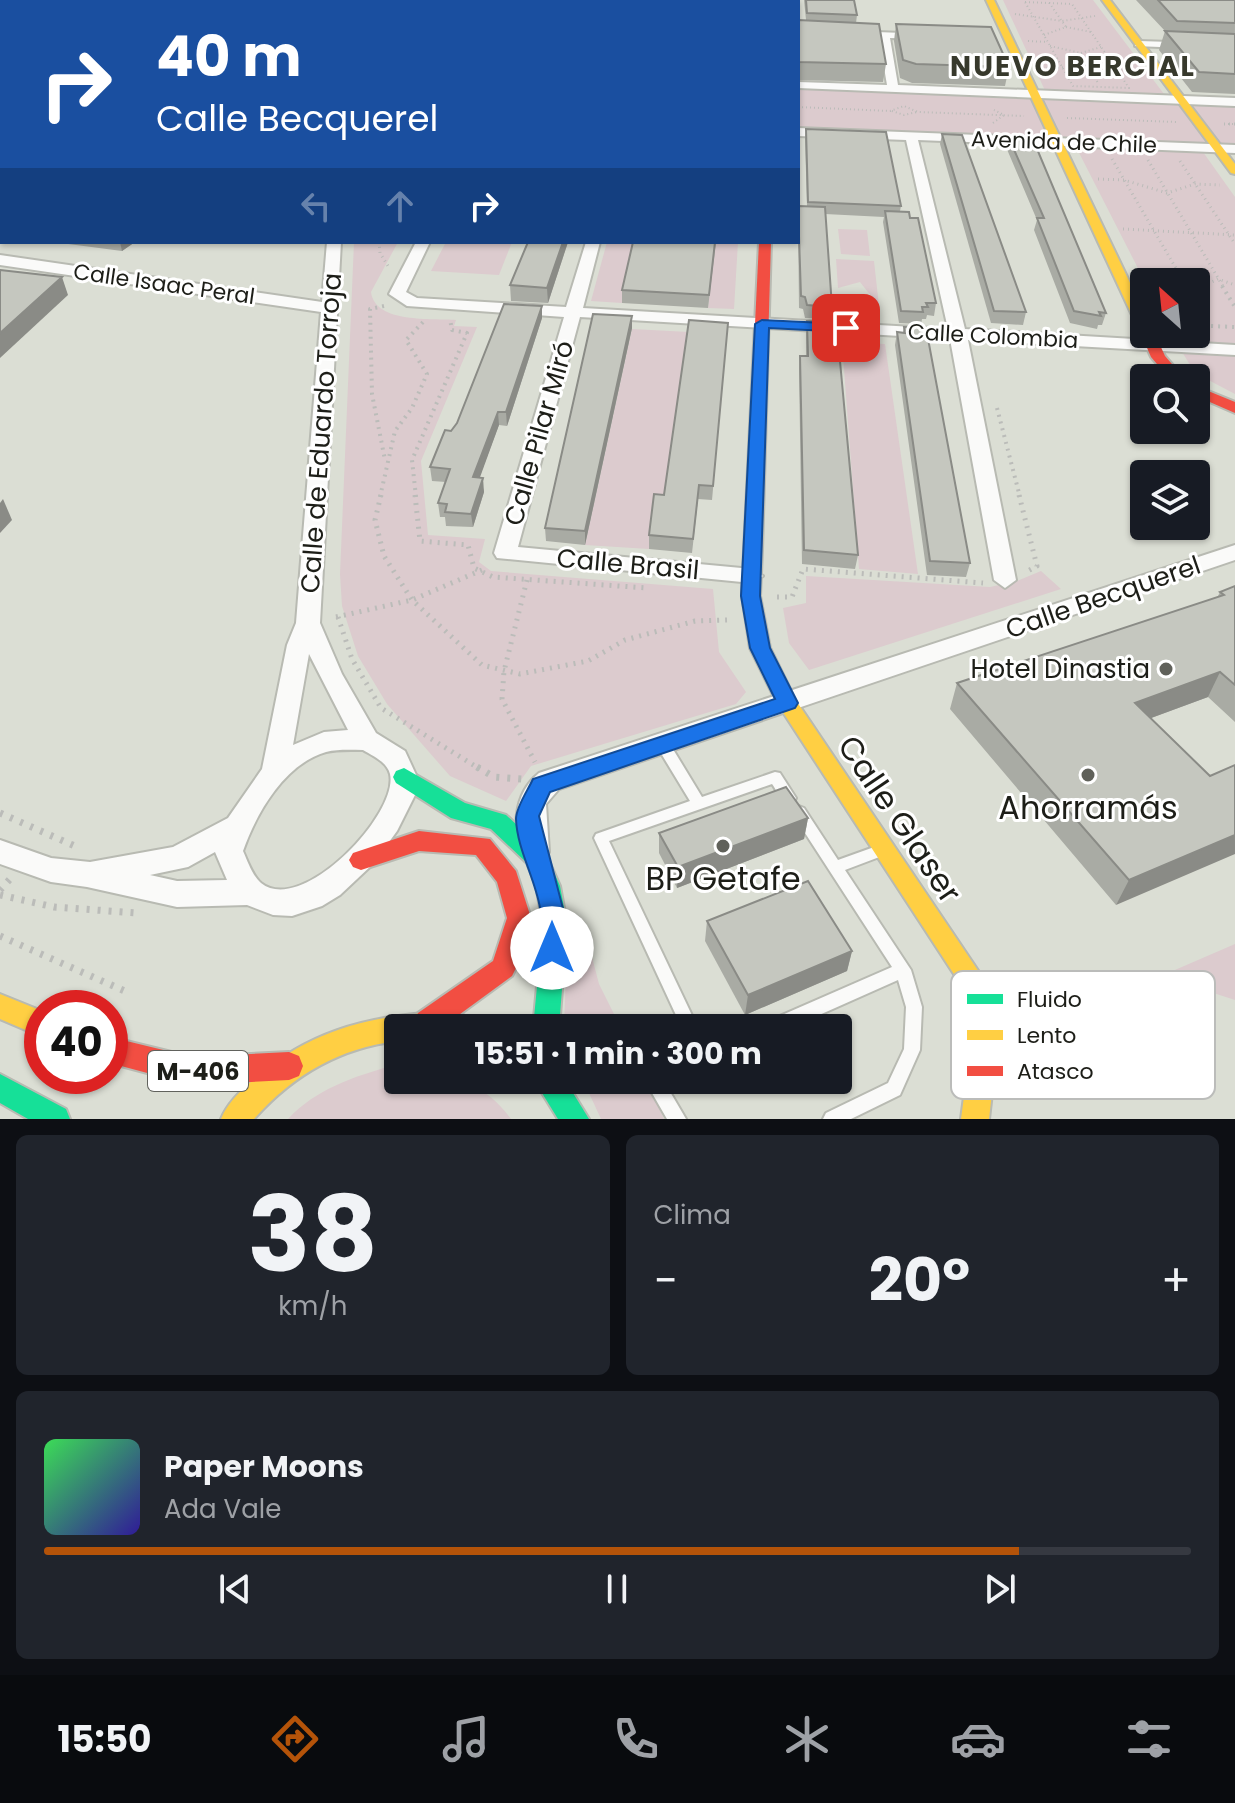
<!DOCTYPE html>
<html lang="es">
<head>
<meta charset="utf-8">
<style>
	body { margin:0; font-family:Poppins,sans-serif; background:#20242c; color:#f1f3f6; height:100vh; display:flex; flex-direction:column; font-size:30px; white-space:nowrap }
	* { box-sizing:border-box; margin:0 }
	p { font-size:26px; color:#9ea1a6 }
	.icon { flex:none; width:44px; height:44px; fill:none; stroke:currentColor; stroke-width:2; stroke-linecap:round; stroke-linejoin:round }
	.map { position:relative; height:1119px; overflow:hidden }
	.panel { display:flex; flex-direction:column; gap:16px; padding:16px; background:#0d0f14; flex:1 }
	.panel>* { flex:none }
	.hud { position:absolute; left:0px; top:0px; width:800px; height:244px; box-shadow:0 2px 6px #0004; background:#1a4fa0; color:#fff; overflow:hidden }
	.needle { width:52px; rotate:333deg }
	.fabs { position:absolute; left:1130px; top:268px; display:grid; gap:16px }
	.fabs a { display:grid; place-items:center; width:80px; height:80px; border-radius:8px; background:#171b24; box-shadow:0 2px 6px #0004; font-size:40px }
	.speed { position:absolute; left:24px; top:990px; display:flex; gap:16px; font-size:40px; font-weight:700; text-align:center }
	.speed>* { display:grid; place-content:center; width:104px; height:104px; border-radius:50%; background:#171b24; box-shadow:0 2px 6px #0004; line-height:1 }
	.speed .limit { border:12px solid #d22; background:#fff; color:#111 }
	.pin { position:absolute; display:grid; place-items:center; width:68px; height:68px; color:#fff; margin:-34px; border-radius:16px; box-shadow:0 4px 12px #0006 }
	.me { position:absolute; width:88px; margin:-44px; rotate:0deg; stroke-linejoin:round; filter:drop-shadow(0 0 6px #0008) }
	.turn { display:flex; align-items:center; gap:28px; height:168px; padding:0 24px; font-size:36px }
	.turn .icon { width:104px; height:104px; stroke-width:2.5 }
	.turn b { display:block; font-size:56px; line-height:68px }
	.lanes { display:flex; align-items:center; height:76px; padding:0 24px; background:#0003; justify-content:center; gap:40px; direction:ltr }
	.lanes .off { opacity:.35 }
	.big { font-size:60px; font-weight:700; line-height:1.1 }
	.panel .card { flex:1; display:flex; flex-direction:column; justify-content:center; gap:12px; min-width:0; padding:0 28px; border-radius:12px; background:#20242c }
	.panel .dial { align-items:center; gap:0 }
	.dial b { font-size:104px; line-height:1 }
	.song { display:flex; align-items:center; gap:24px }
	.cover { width:96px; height:96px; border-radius:12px; background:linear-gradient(135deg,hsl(130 70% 55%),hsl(250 70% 35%)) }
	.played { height:8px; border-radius:4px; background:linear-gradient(90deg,#b45309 85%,#363941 85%) }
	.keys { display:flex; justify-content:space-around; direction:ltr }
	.heat { display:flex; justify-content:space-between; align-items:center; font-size:44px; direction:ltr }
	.panel .tiles { flex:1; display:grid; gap:16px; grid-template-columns:1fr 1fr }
	.card:last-child { grid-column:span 2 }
	.trip { position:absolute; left:384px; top:1014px; width:468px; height:80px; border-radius:8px; background:#171b24; box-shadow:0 2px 6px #0004; font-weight:700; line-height:80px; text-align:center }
	.menu { display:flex; height:128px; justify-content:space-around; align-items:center; background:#090b0e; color:#9ea1a6 }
	.menu .icon { width:56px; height:56px }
	.menu .on { color:#b45309 }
	.menu b { font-size:36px; color:#f1f3f6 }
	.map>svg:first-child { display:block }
</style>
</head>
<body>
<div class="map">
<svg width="1235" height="1119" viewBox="0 0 1235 1119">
	<rect width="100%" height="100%" fill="#dbded4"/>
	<!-- green -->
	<g fill="#dccbce">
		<polygon points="1003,0 1093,0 1170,102 1235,104 1235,146 1198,145 1235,197 1235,394 1195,373 1171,334 1196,334 1196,282 1145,282 1072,139 798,127 798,89 1048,97"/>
		<polygon points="838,229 867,230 870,256 841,254"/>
		<path d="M354,242H398L371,292C375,324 433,318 456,320L454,326L477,327L421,461L428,535L485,539L479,562L491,571L713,589L719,652L746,692L736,704L531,766L506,801L450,776L387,704L358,656L342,606L340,574Z"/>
		<polygon points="446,242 512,242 499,275 431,271"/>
		<polygon points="607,242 636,242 622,303 591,301"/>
		<polygon points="715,242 738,242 734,309 708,308"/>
		<polygon points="836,259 874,261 879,306 860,282 838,288"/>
		<polygon points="632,329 689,332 665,496 654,508 649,549 585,545"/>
		<polygon points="842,342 885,344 918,574 859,569"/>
		<polygon points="1041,571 1061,589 809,670 789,643 783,608 806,603 806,576 990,587 1017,581"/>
		<polygon points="588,942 599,984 621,1028 564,1028 567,947"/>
		<polygon points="1235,944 1235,1000 1161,976"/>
		<path d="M391,1066L398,1067V1080C449,1080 478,1074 511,1119H288C316,1089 353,1077 391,1066Z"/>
		<polygon points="583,1080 646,1080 664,1119 601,1119"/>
	</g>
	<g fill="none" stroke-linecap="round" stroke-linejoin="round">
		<!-- lane casing -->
		<g stroke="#b8bab2" stroke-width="4">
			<g id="lane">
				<path d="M663,740L668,741L702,797L775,772L780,773L796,798L794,802C782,806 778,792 772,784L609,841L698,1028H682L594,838L596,834L690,801L656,745L658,741Z"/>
				<polygon points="799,806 804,808 838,860 877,846 882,848 884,852 882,856 845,870 911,970 922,1007 920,1050 900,1095 851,1119 823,1119 826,1113 888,1083 904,1049 906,1007 898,980 790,1028 764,1028 766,1022 892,967 794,816 792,812 794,808"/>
				<polygon points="650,1080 666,1080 666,1085 686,1119 667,1119 652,1093"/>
			</g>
		</g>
		<!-- street casing -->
		<g stroke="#b8bab2" stroke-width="4">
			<g id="street">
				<rect x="345" y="0" width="10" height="2"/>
				<rect x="767" y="0" width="10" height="2"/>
				<polygon points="798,29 929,34 925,39 890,38 898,85 1235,98 1235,106 798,88 798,82 887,85 879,38 798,35"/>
				<polygon points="1139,41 1235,44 1235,50 1135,46"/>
				<polygon points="798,128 1235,145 1235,153 918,140 965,329 1235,345 1235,355 968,340 1016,580 1005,588 994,580 950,339 580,317 518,547 752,569 763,576 752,583 497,558 494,553 564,317 407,306 389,294 416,242 430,242 406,292 417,298 566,307 586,242 600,242 583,308 948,329 906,140 798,136"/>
				<path d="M327,242H341L320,623L342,674L376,733L405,751L417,777L415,795L397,831L373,864L340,895L322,906L292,916L273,915L247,905L177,907L87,887L51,882L0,864V840L51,858L90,862L173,847L228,818L262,769L287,645L296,623L321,312L0,265V255L322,302ZM309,654L348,730L324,732L293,745ZM363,750C373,756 387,762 390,774C399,814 302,916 261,883C252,875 248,862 243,851C256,814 284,764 326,752C338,749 351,750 363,750ZM215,852L227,880L177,881L150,875L188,867Z"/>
				<path d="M1235,545V560L559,789L546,804L549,852L545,861L535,864L525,861C511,831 513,794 539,773Z"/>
			</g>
		</g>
		<!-- fast casing -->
		<g stroke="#b8bab2" stroke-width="4">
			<g id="fast">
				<polygon points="404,768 465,803 506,815 544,850 560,886 567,924 559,1028 533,1028 543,924 536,886 527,863 491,829 451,818 396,783 393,777 396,771"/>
				<polygon points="0,1074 66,1109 70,1119 28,1119 0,1103"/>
				<polygon points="534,1080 565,1080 589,1119 558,1119"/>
			</g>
		</g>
		<!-- slow casing -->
		<g stroke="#b8bab2" stroke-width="4">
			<g id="slow">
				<polygon points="986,0 994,0 1144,312 1144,330 1137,326"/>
				<polygon points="1102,0 1110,0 1235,164 1235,174 1231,173"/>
				<polygon points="753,544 762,550 760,596 770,648 795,699 1002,1006 989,1119 961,1119 976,1008 777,703 750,648 742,596 744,550"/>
				<polygon points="0,994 42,1011 42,1037 0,1019"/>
				<path d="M428,1013L463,1015L472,1019L476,1028H398V1041C339,1048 293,1075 254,1119H221C228,1102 243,1088 257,1077C306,1034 363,1017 428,1013Z"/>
			</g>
		</g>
		<!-- jam casing -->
		<g stroke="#b8bab2" stroke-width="4">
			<g id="jam">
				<polygon points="759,242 771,242 762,550 753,556 744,550"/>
				<polygon points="1143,331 1144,334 1155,334 1165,356 1184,378 1169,378 1151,357 1141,334"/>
				<polygon points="1196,386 1235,402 1235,413 1196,396"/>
				<polygon points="419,831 490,839 516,871 531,918 516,968 512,976 441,1028 416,1028 414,1022 418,1013 493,961 507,918 497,882 476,855 419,851 361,870 353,867 349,860 353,853"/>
				<polygon points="110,1037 192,1057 289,1052 299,1056 303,1066 299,1076 289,1080 192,1085 110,1063"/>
			</g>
		</g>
		<!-- path-far4 -->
		<g stroke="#bbbcb9" stroke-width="2" stroke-dasharray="1 3" stroke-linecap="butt">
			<polygon points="1025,2 1072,4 1129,88 1073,86"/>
			<polyline points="1015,14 1062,21 1095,16"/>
			<polyline points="1066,27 1091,32"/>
			<polyline points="1044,35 1066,27 1048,1"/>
			<polyline points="1028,41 1048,42"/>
			<polyline points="1050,46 1081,53 1098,83"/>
			<polyline points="1081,53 1101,47"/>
			<polyline points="1042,69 1088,65 1139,72"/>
			<polyline points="798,107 890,111 904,106 918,112 1024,116"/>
			<polyline points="892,111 904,115 917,112"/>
			<polyline points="1067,118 1177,122"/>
			<polyline points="993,123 1004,115 994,110"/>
			<polyline points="1224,124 1235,124"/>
		</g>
		<!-- path-far3 -->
		<g stroke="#bbbcb9" stroke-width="3" stroke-dasharray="1 4" stroke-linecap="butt">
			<polyline points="1224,124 1235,124"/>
			<polyline points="1112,159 1184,282"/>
			<polyline points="1148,160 1224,288"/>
			<polyline points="1180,161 1235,244"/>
			<polyline points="1098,179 1124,180 1167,193 1195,184 1220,185"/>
			<polyline points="1123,229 1235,235"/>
			<polyline points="379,242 380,253 388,266"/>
			<polyline points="1199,288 1218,279 1235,285"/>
		</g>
		<!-- path-far2 -->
		<g stroke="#bbbcb9" stroke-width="4" stroke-dasharray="2 5" stroke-linecap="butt">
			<polyline points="1222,286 1235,307"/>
			<polyline points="1196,289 1203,286"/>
			<polyline points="1196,303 1210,326 1235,327"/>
			<polyline points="384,306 370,309 372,394 385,460"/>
			<polyline points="997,408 1020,497"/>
			<polyline points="380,497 395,431 412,408 427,374 406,340 425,320"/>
			<polyline points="416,497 412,460 467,333 452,330 450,319"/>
		</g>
		<!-- path-far1 -->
		<g stroke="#bbbcb9" stroke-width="5" stroke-dasharray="2 6" stroke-linecap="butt">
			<polyline points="381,495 375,520 384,556 412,600 482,665 520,674 588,661 625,640 695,621 727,620"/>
			<polyline points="415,495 420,541 468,545 474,568 493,577 647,588"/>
			<polyline points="1019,495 1037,566 1024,573"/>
			<polyline points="527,580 504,671 502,699 535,762"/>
			<polyline points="777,597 792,597 803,569 983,583"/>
			<polyline points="336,617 412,600 482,570"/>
			<polyline points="338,617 352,659 381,708 480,769"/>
		</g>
		<!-- path -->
		<g stroke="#bbbcb9" stroke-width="7" stroke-dasharray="3 8" stroke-linecap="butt">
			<polyline points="477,767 494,777 522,779"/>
			<polyline points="0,813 77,847"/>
			<polyline points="0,890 10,879"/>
			<polyline points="0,895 54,907 137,913"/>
			<polyline points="0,936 127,992"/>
		</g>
		<!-- lane -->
		<use href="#lane" fill="#fafaf9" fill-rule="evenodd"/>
		<!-- street -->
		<use href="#street" fill="#fafaf9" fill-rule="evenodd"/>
		<!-- fast -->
		<use href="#fast" fill="#16e098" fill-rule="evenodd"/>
		<!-- slow -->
		<use href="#slow" fill="#ffcf43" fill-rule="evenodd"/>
		<!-- jam -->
		<use href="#jam" fill="#f24e42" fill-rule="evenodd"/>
	</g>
	<!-- wall -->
	<g fill="#a9aba4">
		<polygon points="804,0 854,0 857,15 856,23 886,64 883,82 798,80 798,20 806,20"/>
		<polygon points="1136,0 1235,0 1235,94 1192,92 1159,50 1165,31"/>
		<polygon points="896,24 1009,67 1005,86 912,83 900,78 894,41"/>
		<rect x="0" y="128" width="2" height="107"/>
		<polygon points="806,129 901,206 900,211 910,218 936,303 934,316 927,315 926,319 922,319 921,324 899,323 883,222 884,217 825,214 832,307 830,319 805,318 803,309 799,308 798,208 807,206 805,139"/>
		<polygon points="942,134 1026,312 1023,325 991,323 940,144"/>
		<polygon points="1008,136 1106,313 1102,325 1098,325 1097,329 1070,323 1034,230 1037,220 1006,147"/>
		<polygon points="53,242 135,242 122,251"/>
		<polygon points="568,242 548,303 511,301 510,285"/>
		<polygon points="633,242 716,242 708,308 622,303 622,290"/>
		<polygon points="542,306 542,318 507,426 499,425 479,478 484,492 473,527 446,526 445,517 440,517 438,503 446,482 432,481 430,467 451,431"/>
		<polygon points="632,316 632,328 585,545 546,541 545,528"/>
		<polygon points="807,321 858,555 855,569 802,564 799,368 800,356 806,356 806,333"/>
		<polygon points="728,323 712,500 698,499 692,553 649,549 649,535 664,495"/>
		<polygon points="904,327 970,563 966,577 927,575 895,345 897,332 903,332"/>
		<polygon points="1235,586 1235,722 1208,697 1151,718 1210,776 1116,905 950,709 957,683 1217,598 1220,592"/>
		<polygon points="808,818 804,839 677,888 659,853 659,833"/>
		<polygon points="707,921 852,951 847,971 745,1015 705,941"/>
	</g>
	<!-- shaded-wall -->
	<g fill="#8a8b86">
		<polygon points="0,98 2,98 2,115 0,116"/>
		<polygon points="120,242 135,242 122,251"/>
		<polygon points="563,242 568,242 548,303 547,288"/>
		<polygon points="62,277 68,295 0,358 0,333"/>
		<polygon points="542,306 542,318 507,426 506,412"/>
		<polygon points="632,316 632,328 585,545 585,531"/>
		<polygon points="498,412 499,425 475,491 473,477"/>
		<polygon points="483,478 484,492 473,527 471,514"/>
		<polygon points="3,499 12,520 0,533 0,503"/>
		<polygon points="1220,672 1208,697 1124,728 1135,703"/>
		<polygon points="808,818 804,839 677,888 678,867"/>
		<polygon points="1235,835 1235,854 1116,905 1129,880"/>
		<polygon points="852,951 847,971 745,1015 748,995"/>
	</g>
	<!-- building -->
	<g fill="#c5c7bf" stroke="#8a8b86" stroke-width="2">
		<polygon points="0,0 316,0 316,2 2,2 2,98 0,98"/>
		<polygon points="483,0 512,0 511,2 482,2"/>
		<polygon points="561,0 760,0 760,2 560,2"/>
		<polygon points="806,0 854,0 857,15 807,13"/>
		<polygon points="1158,0 1235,0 1235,23 1177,21"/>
		<polygon points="798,20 879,24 886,64 798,62"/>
		<polygon points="896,24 991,27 1009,67 916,64 903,60"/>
		<polygon points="1165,31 1235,34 1235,74 1199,72"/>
		<polygon points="0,128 2,128 2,219 0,218"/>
		<polygon points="806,129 886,132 901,206 808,202"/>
		<polygon points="942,134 962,135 1026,312 994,311"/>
		<polygon points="1008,136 1032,137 1106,313 1099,312 1101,316 1074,311 1037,218 1044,218"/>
		<polygon points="798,206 825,207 832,307 807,305 805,297 801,296"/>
		<polygon points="885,211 909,212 910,218 918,218 936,303 926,303 928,307 922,307 923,312 901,311"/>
		<polygon points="528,242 563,242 547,288 510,285"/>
		<polygon points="633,242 715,242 709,295 622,290"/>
		<polygon points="0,270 62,277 0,333"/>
		<polygon points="504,304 542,306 506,412 498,412 473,477 483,478 471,514 445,512 447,504 438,503 450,469 430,467 445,430 451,431 457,423"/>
		<polygon points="593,314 632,316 585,531 545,528"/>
		<polygon points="689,320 728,323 713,486 699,485 693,539 649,535 654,494 664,495"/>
		<polygon points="807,321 833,322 834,329 837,329 858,555 804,550 800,356 808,356"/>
		<polygon points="904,327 926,328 970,563 930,561 897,332 905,333"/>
		<polygon points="1235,586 1235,685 1220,672 1135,703 1210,776 1235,765 1235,835 1129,880 957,683 1224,595 1220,592"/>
		<polygon points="786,787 808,818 678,867 659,833"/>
		<polygon points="808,881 852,951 748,995 707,921"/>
	</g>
	<!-- route -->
	<path fill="#1a73e8" stroke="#114b97" stroke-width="2" d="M762,320L846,324L853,328L846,332L769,328L760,596L770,648L798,703L795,708L550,792L539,816L567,924L561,957L552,960L543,957C537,942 542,924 540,908C535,878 517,849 516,819C516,807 528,790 533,779L775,699L750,648L741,596L755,324Z"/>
	<!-- markers -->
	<g fill="#60615a" stroke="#fff" stroke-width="3">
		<circle cx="1166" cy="669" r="8"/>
		<circle cx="1088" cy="775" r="8"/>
		<circle cx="723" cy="846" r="8"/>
	</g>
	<g text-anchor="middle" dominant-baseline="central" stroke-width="6" stroke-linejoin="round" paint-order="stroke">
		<!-- far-street labels -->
		<g font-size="22" fill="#1d1e18" stroke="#fff">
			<text transform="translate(1064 142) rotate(2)">Avenida de Chile</text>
			<text transform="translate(164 284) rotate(8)">Calle Isaac Peral</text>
			<text transform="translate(993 336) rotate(3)">Calle Colombia</text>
		</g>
		<!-- shield labels -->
		<rect fill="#fff" stroke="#61625d" stroke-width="2" x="148" y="1051" width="100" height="40" rx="6"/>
		<g font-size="24" font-weight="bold" fill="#1d1e18">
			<text x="198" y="1071">M-406</text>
		</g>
		<!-- street labels -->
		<g font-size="26" fill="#1d1e18" stroke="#fff">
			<text transform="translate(321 433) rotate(-86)">Calle de Eduardo Torroja</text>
			<text transform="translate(539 433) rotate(-74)">Calle Pilar Miró</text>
			<text transform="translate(628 564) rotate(5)">Calle Brasil</text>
			<text transform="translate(1103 597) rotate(-19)">Calle Becquerel</text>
		</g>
		<!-- poi labels -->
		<g font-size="26" fill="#1d1e18" stroke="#fff" text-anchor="end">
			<text x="1150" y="669">Hotel Dinastia</text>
		</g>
		<!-- far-district labels -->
		<g font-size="28" font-weight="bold" letter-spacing="2" fill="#37392c" stroke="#fff">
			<text x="1073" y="66">NUEVO BERCIAL</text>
		</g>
		<!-- near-poi labels -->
		<g font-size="32" fill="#1d1e18" stroke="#fff">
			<text x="1088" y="807">Ahorramás</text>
			<text x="723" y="878">BP Getafe</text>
		</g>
		<!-- near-street labels -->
		<g font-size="32" fill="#1d1e18" stroke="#fff">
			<text transform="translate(900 819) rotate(56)">Calle Glaser</text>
		</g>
	</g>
	<!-- legend -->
	<rect x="951" y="971" width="264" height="128" rx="12" fill="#fff" stroke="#bbbcba" stroke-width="2"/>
	<rect x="967" y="994" width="36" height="10" fill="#16e098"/>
	<rect x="967" y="1030" width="36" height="10" fill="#ffcf43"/>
	<rect x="967" y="1066" width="36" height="10" fill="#f24e42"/>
	<g font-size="22" fill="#1d1e18">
		<text x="1017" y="1007">Fluido</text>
		<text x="1017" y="1043">Lento</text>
		<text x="1017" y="1079">Atasco</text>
	</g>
</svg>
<div class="fabs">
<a><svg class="needle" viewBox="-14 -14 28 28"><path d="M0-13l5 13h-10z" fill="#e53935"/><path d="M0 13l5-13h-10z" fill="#9ea1a6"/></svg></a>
<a><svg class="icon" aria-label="search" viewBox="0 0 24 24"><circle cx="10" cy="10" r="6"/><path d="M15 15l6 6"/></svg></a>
<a><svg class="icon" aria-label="layers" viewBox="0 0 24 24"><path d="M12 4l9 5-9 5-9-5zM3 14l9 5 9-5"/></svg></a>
</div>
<div class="speed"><div class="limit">40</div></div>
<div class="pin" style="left:846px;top:328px;background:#d93025"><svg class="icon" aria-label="arrive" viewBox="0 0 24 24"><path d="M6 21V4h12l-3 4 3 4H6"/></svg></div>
<svg class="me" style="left:552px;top:948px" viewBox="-20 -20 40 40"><circle r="19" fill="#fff"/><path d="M0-13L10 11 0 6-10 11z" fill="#1a73e8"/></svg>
<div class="trip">15:51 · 1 min · 300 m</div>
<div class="hud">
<div class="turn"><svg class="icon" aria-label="right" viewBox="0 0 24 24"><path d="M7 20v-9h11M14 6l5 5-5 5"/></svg><div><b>40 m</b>Calle Becquerel</div></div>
<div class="lanes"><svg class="icon off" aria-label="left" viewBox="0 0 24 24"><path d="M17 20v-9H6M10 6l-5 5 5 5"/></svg><svg class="icon off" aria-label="ahead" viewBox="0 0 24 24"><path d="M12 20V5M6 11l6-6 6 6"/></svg><svg class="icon" aria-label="right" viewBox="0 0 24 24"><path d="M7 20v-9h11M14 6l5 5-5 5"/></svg></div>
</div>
</div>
<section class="panel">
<div class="tiles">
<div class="card dial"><b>38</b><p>km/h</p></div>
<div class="card"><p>Clima</p>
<div class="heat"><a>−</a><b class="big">20°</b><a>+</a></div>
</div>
<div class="card">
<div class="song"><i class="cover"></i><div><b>Paper Moons</b><p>Ada Vale</p></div></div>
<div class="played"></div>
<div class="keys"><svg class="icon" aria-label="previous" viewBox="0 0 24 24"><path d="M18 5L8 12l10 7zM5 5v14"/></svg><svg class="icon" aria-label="pause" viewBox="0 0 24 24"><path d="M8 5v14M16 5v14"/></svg><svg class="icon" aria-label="next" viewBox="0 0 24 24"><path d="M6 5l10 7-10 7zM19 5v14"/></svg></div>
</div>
</div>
</section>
<nav class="menu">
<b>15:50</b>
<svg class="icon on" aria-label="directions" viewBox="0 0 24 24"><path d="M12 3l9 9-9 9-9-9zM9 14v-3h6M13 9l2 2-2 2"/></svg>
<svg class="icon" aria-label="music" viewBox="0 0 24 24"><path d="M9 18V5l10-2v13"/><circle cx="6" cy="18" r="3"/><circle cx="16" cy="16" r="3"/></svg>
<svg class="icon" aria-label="phone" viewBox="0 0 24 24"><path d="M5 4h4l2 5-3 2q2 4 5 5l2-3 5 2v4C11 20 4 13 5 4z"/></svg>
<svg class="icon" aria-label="climate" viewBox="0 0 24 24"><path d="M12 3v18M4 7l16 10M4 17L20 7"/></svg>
<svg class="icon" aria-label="car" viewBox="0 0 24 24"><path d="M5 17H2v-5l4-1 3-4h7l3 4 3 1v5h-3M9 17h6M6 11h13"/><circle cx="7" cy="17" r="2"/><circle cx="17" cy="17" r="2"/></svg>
<svg class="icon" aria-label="filters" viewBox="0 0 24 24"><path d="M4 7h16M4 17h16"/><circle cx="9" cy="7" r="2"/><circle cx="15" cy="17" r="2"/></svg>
</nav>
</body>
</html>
